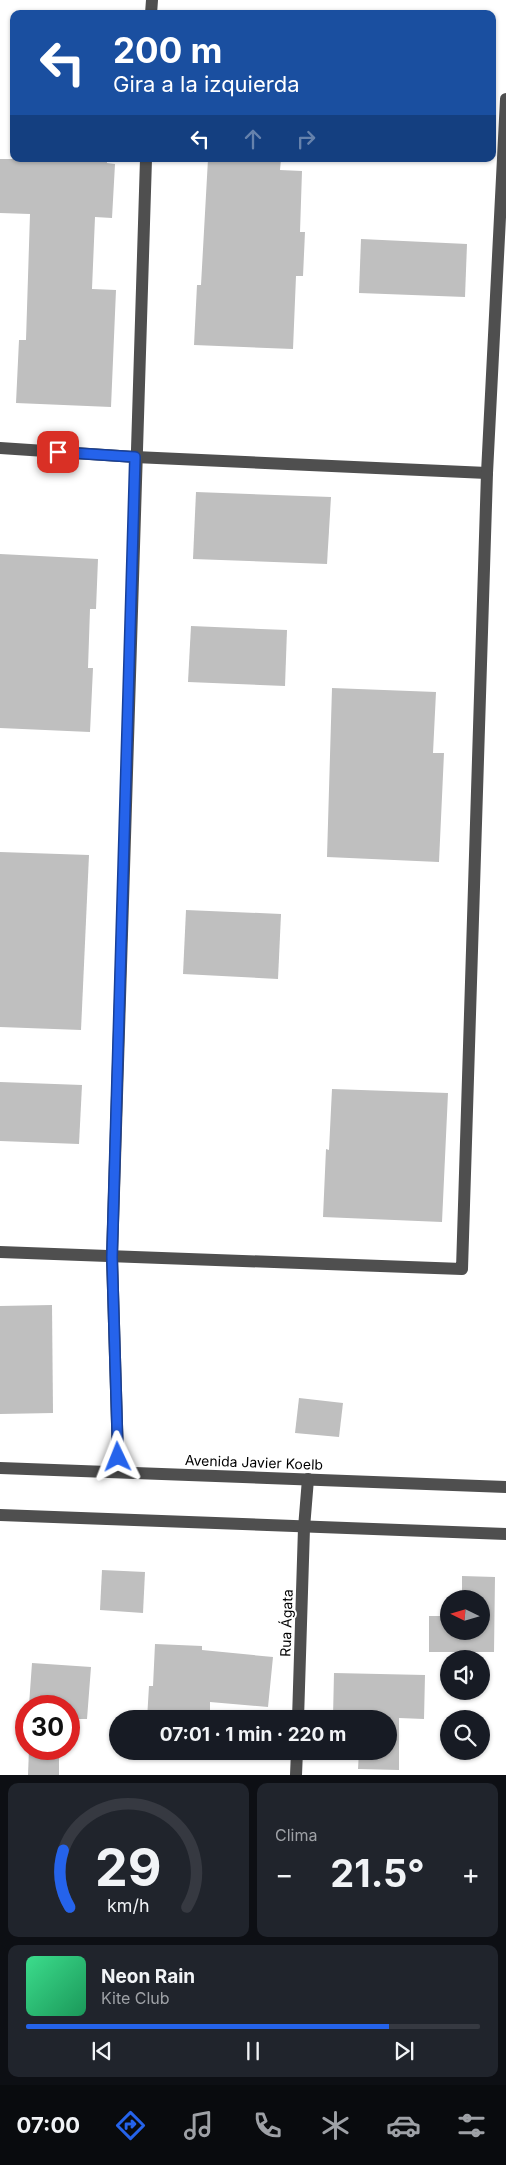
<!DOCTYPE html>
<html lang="es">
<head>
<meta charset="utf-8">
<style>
	body { margin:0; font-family:Inter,sans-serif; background:#20242c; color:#f1f3f6; height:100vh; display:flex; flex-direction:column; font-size:19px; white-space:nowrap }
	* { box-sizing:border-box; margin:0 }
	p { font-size:16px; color:#9ea1a6 }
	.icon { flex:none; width:28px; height:28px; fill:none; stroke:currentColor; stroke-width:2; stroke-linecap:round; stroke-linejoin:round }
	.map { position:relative; height:1775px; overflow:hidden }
	.side { display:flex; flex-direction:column; gap:8px; padding:8px; background:#0d0f14; flex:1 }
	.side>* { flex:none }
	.top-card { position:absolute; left:10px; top:10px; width:486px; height:152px; border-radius:10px; box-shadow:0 1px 4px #0004; background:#1a4fa0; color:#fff; overflow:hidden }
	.needle { width:32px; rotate:275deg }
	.fabs { position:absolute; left:440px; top:1590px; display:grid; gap:10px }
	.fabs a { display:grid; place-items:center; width:50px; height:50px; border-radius:50%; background:#171b24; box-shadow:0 1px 4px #0004; font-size:25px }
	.speed { position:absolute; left:15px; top:1695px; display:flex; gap:10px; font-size:25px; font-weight:700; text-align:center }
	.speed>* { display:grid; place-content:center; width:65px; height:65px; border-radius:50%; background:#171b24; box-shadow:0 1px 4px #0004; line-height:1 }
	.speed .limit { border:8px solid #d22; background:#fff; color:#111 }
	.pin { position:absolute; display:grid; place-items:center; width:42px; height:42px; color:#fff; margin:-21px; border-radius:10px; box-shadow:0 2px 8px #0006 }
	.me { position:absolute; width:55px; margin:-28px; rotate:358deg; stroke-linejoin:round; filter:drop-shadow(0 0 4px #0008) }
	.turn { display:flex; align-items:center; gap:18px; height:105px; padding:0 20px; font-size:22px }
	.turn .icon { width:65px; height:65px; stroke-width:2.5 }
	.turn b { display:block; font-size:35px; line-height:42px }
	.lanes { display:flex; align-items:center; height:48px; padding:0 20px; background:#0003; justify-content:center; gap:25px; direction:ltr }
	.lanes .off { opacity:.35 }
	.big { font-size:38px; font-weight:700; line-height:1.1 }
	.side .card { flex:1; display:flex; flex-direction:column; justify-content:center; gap:8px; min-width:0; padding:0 18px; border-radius:10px; background:#20242c }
	.side .dial { align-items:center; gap:0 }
	.dial svg { height:130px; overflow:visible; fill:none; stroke:#363941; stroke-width:7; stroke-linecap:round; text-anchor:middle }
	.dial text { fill:#f1f3f6; stroke:none }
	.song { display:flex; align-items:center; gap:15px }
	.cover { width:60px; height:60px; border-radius:8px; background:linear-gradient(135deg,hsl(150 70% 55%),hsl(150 70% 35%)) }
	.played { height:5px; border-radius:2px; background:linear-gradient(90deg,#2563eb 80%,#363941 80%) }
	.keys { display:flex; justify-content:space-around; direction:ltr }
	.heat { display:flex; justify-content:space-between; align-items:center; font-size:28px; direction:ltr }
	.side .tiles { flex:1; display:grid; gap:8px; grid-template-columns:1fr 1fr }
	.card:last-child { grid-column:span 2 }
	.trip { position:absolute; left:109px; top:1710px; width:288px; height:50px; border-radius:25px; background:#171b24; box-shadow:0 1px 4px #0004; font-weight:700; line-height:50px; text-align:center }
	.tabs { display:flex; height:80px; justify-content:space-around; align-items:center; background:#090b0e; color:#9ea1a6 }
	.tabs .icon { width:35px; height:35px }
	.tabs .current { color:#2563eb }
	.tabs b { font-size:22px; color:#f1f3f6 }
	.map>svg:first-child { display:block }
</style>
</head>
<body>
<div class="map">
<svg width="506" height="1775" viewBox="0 0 506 1775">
	<rect width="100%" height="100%" fill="#fff"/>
	<!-- building -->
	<g fill="#bfbfbf">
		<polygon points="0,159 107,159 107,163 115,164 112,218 95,217 92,289 116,290 111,407 16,403 19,340 26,340 30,214 0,213"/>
		<polygon points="208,159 281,159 280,170 302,171 300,232 305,232 303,276 296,276 293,349 194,345 197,285 201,285"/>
		<polygon points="361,239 467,244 465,297 359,293"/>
		<polygon points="196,492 331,497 327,564 193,559"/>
		<polygon points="0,554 98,559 96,609 90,609 88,668 93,668 90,732 0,728"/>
		<polygon points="191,626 287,630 285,686 188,682"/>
		<polygon points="332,688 436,692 433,753 444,753 439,862 327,857"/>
		<polygon points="0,852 89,855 81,1030 0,1027"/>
		<polygon points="186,910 281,914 278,979 183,974"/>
		<polygon points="0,1082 82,1085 79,1144 0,1141"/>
		<polygon points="332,1089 448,1093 442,1222 323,1217 326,1149 329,1150"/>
		<polygon points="52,1305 53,1413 0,1414 0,1306"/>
		<polygon points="299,1398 343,1403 339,1437 295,1433"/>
		<polygon points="102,1570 145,1572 143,1613 100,1610"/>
		<polygon points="462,1576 495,1577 494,1652 429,1652 429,1616 449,1616 449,1631 481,1631 481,1599 462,1599"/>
		<polygon points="155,1644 202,1646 202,1650 273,1657 268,1707 210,1702 210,1719 147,1719 149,1686 153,1686"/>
		<polygon points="32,1663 91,1667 87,1719 69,1719 69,1706 29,1705"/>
		<polygon points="334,1673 425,1675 424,1719 399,1718 399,1770 358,1769 359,1751 388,1751 388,1719 333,1717"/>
		<polygon points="29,1749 59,1749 59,1775 28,1775"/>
	</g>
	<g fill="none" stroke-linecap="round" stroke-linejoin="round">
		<!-- minor -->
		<g stroke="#4f4f4f" stroke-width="12">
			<polyline points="151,14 152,0"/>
			<polyline points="0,448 135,457 487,473"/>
			<polyline points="0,1252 462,1269 487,473 506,99"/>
			<polyline points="0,1468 506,1487"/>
			<polyline points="117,1472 118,1457 112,1257 146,159"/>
			<polyline points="0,1515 506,1534"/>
			<polyline points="298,1719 304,1528 308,1479"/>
			<polyline points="296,1775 297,1751"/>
		</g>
	</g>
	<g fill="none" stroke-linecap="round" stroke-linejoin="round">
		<!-- route casing -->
		<g stroke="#184099" stroke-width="12">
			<polyline id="route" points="58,452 135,457 112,1257 118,1457"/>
		</g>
		<!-- route -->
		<use href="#route" stroke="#2563eb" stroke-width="9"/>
	</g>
	<g text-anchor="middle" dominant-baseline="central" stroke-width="4" stroke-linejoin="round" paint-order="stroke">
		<!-- street labels -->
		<g font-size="14" fill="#000" stroke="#fff">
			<text transform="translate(254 1462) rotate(2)">Avenida Javier Koelb</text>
			<text transform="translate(286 1623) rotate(-88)">Rua Ágata</text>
		</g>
	</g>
</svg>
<div class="fabs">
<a><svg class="needle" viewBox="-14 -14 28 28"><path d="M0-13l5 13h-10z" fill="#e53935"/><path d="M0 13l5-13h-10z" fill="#9ea1a6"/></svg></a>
<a><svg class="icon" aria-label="sound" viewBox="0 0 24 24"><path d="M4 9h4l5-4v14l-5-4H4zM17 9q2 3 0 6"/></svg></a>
<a><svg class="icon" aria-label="search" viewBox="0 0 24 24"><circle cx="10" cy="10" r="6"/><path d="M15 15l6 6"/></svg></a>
</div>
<div class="speed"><div class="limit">30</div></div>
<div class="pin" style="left:58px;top:452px;background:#d93025"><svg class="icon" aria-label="arrive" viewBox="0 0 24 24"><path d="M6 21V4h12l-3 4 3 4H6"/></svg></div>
<svg class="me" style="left:118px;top:1457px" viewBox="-20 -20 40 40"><path d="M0-17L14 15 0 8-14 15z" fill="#2563eb" stroke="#fff" stroke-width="4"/></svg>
<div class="trip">07:01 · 1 min · 220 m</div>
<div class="top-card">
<div class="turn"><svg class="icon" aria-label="left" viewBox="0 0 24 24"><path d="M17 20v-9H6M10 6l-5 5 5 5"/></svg><div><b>200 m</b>Gira a la izquierda</div></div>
<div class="lanes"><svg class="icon" aria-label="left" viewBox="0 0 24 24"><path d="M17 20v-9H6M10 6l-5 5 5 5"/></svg><svg class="icon off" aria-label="ahead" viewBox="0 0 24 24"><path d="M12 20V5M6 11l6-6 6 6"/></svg><svg class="icon off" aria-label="right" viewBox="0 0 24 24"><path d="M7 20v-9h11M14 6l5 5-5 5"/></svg></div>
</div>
</div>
<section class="side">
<div class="tiles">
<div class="card dial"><svg viewBox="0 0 100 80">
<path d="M14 69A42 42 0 1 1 86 69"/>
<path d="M14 69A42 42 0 0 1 10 34" stroke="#2563eb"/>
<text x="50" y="56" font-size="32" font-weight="700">29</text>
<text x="50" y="72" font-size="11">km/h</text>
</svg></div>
<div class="card"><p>Clima</p>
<div class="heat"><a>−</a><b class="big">21.5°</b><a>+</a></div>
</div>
<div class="card">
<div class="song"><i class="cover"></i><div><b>Neon Rain</b><p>Kite Club</p></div></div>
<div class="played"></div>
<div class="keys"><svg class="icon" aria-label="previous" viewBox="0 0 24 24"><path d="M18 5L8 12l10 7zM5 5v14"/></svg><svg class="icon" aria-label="pause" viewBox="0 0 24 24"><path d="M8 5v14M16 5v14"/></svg><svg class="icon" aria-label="next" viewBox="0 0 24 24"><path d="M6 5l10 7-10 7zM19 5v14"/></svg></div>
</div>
</div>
</section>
<nav class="tabs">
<b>07:00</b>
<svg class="icon current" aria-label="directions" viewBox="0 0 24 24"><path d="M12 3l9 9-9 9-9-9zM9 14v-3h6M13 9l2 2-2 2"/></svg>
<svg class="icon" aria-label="music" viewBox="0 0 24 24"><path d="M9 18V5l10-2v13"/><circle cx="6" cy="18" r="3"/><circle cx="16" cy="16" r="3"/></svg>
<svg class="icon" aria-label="phone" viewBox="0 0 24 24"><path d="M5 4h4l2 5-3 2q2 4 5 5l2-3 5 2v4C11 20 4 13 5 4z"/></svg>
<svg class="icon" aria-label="climate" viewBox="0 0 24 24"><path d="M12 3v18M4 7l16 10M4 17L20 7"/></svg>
<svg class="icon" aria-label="car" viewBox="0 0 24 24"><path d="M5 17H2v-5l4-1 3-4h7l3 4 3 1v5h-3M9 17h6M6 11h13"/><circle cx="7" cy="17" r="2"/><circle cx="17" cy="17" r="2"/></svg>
<svg class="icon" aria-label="filters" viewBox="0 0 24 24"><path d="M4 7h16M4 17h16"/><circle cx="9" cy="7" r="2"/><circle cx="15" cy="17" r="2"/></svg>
</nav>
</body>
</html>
